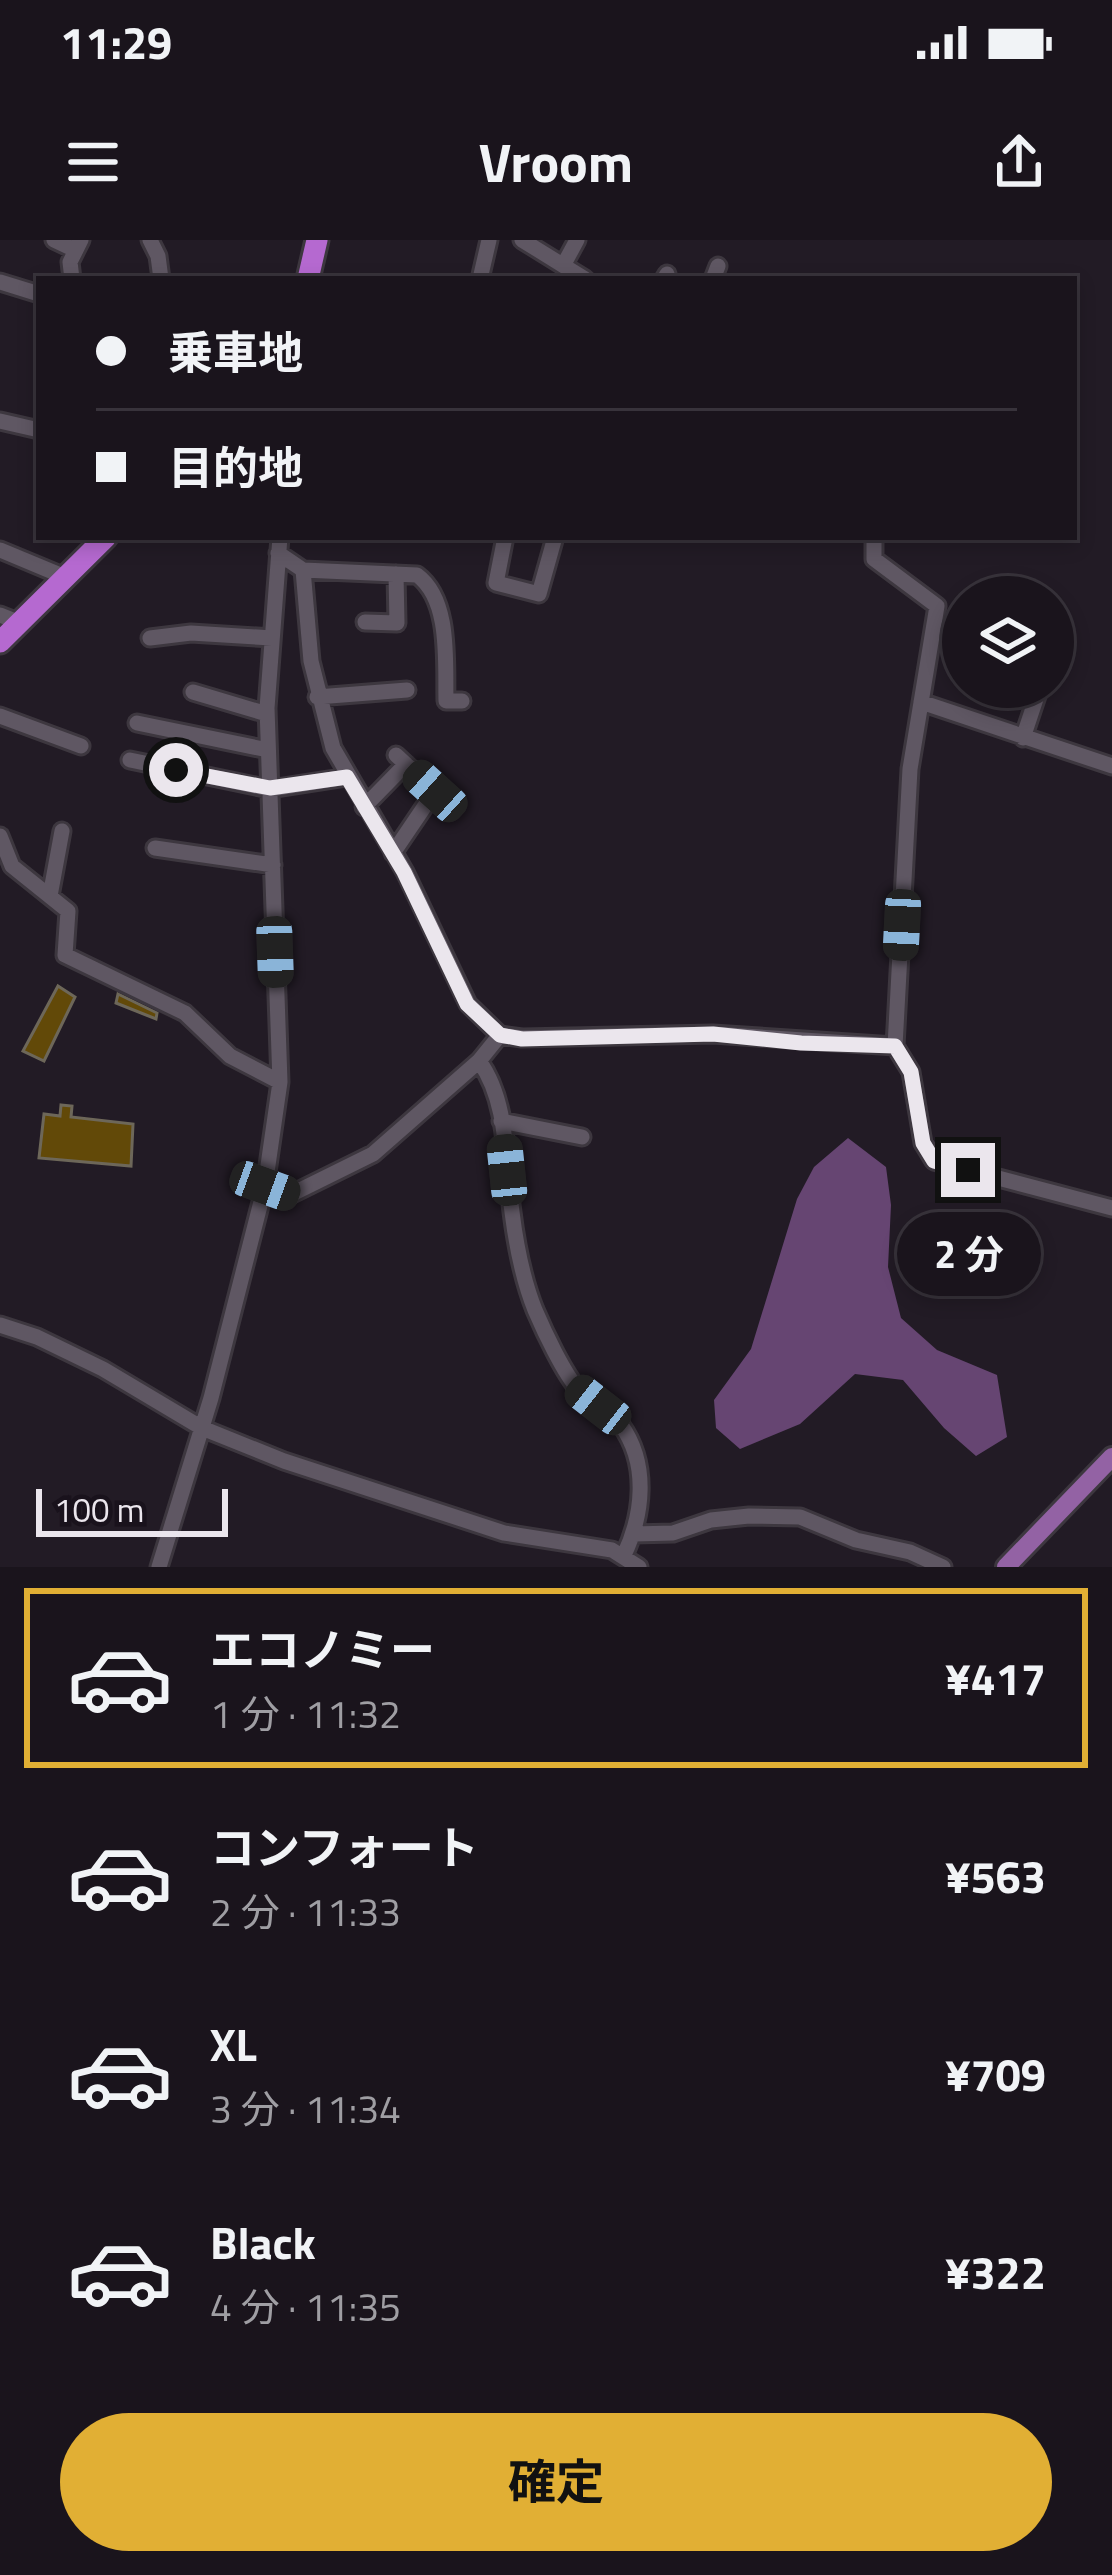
<!DOCTYPE html>
<html lang="ja">
<meta charset="utf-8">
<style>
:root{--surface:#1a141c;--page:#231d25;--text:#f1f3f6;--muted:#9f9ea3;--line:#38333b;--accent:#e1af34}
body{margin:0;font-family:"Titillium Web","Noto Sans JP",sans-serif;background:var(--page);color:var(--text);height:100vh;display:flex;flex-direction:column;font-size:45px;white-space:nowrap}
*{box-sizing:border-box;margin:0}
p{font-size:39px;color:var(--muted)}
.icon{flex:none;width:66px;height:66px;fill:none;stroke:currentColor;stroke-width:2;stroke-linecap:round;stroke-linejoin:round}
.map{position:relative;height:1327px;overflow:hidden}
.drawer{display:flex;flex-direction:column;background:var(--surface);flex:1}
.drawer>*{flex:none}
.top-card{position:absolute;left:36px;top:36px;width:1041px;height:264px;border-radius:0px;box-shadow:0 6px 18px #0003,0 0 0 3px var(--line);display:grid;align-content:center;height:264px;padding:0 60px;background:var(--surface)}
.buttons{position:absolute;left:942px;top:336px;display:grid;gap:24px}
.buttons a{display:grid;place-items:center;width:132px;height:132px;border-radius:50%;background:var(--surface);box-shadow:0 6px 18px #0003,0 0 0 3px var(--line);font-size:60px}
.scale{position:absolute;left:36px;bottom:30px;width:192px;box-sizing:border-box;padding-left:12px;border:6px solid #ebe6ed;border-top:0;font-size:33px;line-height:42px;white-space:nowrap;color:#ebe6ed;-webkit-text-stroke:9px #19121c;paint-order:stroke}
.end{position:absolute;width:54px;height:54px;margin:-27px;border:15px solid #ebe6ed;background:#111;box-shadow:0 0 0 6px #111}
.from{border-radius:50%}
.bubble{position:absolute;height:84px;border-radius:42px;background:var(--surface);box-shadow:0 6px 18px #0003,0 0 0 3px var(--line);font-size:39px;font-weight:700;line-height:84px;text-align:center}
.car{position:absolute;width:36px;height:72px;margin:-36px -18px;border-radius:15px;box-shadow:0 0 9px 3px #0007;background:linear-gradient(#222 24%,#8ab4d8 0 40%,#222 0 76%,#8ab4d8 0 86%,#222 0)}
.top-card b{display:flex;align-items:center;gap:42px;height:114px;font-size:45px}
.top-card b+b{border-top:3px solid var(--line)}
.top-card i{width:30px;height:30px;background:var(--text)}
ul{padding:21px 0 0;list-style:none}
li{display:flex;align-items:center;gap:36px;height:180px;margin:0 24px 18px;padding:0 36px;border:6px solid transparent;border-radius:0px}
li div{flex:1}
li b{display:block;font-size:45px}
li em{font-style:normal;font-weight:700}
li.on{border-color:var(--accent)}
li>.icon{width:108px;height:108px;stroke-width:1.5}
.cta{display:flex;gap:24px;margin-top:auto;padding:24px 60px}
.cta a{flex:1;height:138px;border-radius:72px;background:var(--accent);color:#111;font-size:48px;font-weight:700;line-height:138px;text-align:center}
.status{display:flex;justify-content:space-between;align-items:center;height:84px;padding:0 60px;background:var(--surface);direction:ltr}
.status svg{height:33px;fill:currentColor}
header{display:flex;justify-content:space-between;align-items:center;height:156px;padding:0 60px;background:var(--surface);font-size:54px;font-weight:700}
.map>svg:first-child{display:block}
.forest{fill:#664572}
.building{fill:#624908;stroke:#6d6759;stroke-width:3}
.lines{fill:none;stroke-linecap:round;stroke-linejoin:round}
.minor-casing{stroke:#3d373f;stroke-width:21}
.major-casing{stroke:#3d373f;stroke-width:24}
.highway-casing{stroke:#3d373f;stroke-width:27}
.minor{stroke:#5f5763;stroke-width:15}
.major{stroke:#9362a4;stroke-width:18}
.highway{stroke:#b569d0;stroke-width:21}
.route{stroke:#ebe6ed;stroke-width:15}
</style>
<div class="status"><b>11:29</b><svg viewBox="0 0 49 12"><path d="M0 12V9h3v3zM5 12V6h3v6zM10 12V3h3v9zM15 12V0h3v12zM26 1h20v11H26zM47 4h2v5h-2z"/></svg></div>
<header><svg class="icon" aria-label="menu" viewBox="0 0 24 24"><path d="M4 6h16M4 12h16M4 18h16"/></svg>Vroom<svg class="icon" aria-label="share" viewBox="0 0 24 24"><path d="M12 15V3M7 8l5-5 5 5M5 13v7h14v-7"/></svg></header>
<div class="map">
<svg width="1112" height="1327" viewBox="0 0 1112 1327">
<rect width="100%" height="100%" fill="#221b25"/>
<path class="forest" d="M848,898L886,927L891,965L888,1027L901,1078L937,1110L997,1135L1007,1197L976,1216L944,1188L903,1140L855,1134L800,1184L740,1209L716,1188L714,1160L751,1109L797,959L814,927Z"/>
<path class="building" d="M58,746L75,757L44,821L23,811Z
M118,754L157,773L156,779L116,763Z
M61,865L72,866L71,877L133,884L131,926L39,918L44,874L60,876Z"/>
<g class="lines">
<g class="minor-casing">
<path id="minor" d="M54,0L73,9
M150,0L158,16L161,39
M522,0L585,39
M564,24L577,0
M72,39L70,22L81,0
M480,39L489,0
M664,39L667,34
M713,39L718,26
M0,42L39,54
M0,181L39,190
M505,297L496,343L539,354L555,297
M874,297V319L937,366L910,529L895,806L911,832L923,903L934,921L1112,968
M0,310L65,337
M278,313L303,330L311,421L333,508L405,632L468,764L500,795L522,798L713,794L895,806
M303,330L417,335C451,360 445,422 446,461H462
M0,375L20,383
M365,382L397,383L396,334
M150,398L191,393L272,398
M1053,409L1054,407
M193,452L267,474
M317,457L407,450
M921,462L1112,526
M0,476L81,506
M137,483L268,510
M1023,498L1040,447
M130,520L270,549L347,537
M364,567L406,524
M0,596L12,626L68,671L65,715L185,773L230,816L280,842
M155,608L273,625
M393,613L435,551L396,515
M50,656L62,591
M479,821C509,862 505,923 512,972C516,1004 523,1040 535,1070C544,1091 564,1134 579,1150C591,1163 610,1170 621,1185C649,1224 643,1275 624,1315
M501,881L582,897
M265,946L290,955L373,914L479,821L500,795
M0,1085L37,1097L103,1129L202,1188L284,1221L504,1293L612,1310L639,1327
M634,1294L673,1293L711,1280L749,1276L800,1277L856,1300L910,1312L943,1327
M159,1327L211,1158L265,946L280,842L267,468L280,297"/>
</g>
<g class="major-casing">
<path id="major" d="M1006,1327L1112,1217"/>
</g>
<g class="highway-casing">
<path id="highway" d="M308,39L317,0
M0,402L106,297"/>
</g>
<use href="#minor" class="minor"/>
<use href="#major" class="major"/>
<use href="#highway" class="highway"/>
</g>
<g class="lines">
<path class="route" d="M176,530L270,548L347,537L404,632L467,764L500,795L522,799L713,794L801,803L895,806L911,832L923,903L934,921L968,930"/>
</g>
</svg>
<div class="buttons">
<a><svg class="icon" aria-label="layers" viewBox="0 0 24 24"><path d="M12 4l9 5-9 5-9-5zM3 14l9 5 9-5"/></svg></a>
</div>
<div class="scale">100 m</div>
<i class="end from" style="left:176px;top:530px"></i>
<i class="end" style="left:968px;top:930px"></i>
<div class="bubble" style="left:897px;top:972px;width:144px">2 分</div>
<i class="car" style="left:435px;top:551px;rotate:312deg"></i>
<i class="car" style="left:902px;top:685px;rotate:183deg"></i>
<i class="car" style="left:275px;top:712px;rotate:178deg"></i>
<i class="car" style="left:507px;top:930px;rotate:354deg"></i>
<i class="car" style="left:265px;top:946px;rotate:110deg"></i>
<i class="car" style="left:598px;top:1165px;rotate:308deg"></i>
<div class="top-card">
<b><i class="from"></i>乗車地</b>
<b><i></i>目的地</b>
</div>
</div>
<section class="drawer">
<ul>
<li class="on"><svg class="icon" aria-label="car" viewBox="0 0 24 24"><path d="M5 17H2v-5l4-1 3-4h7l3 4 3 1v5h-3M9 17h6M6 11h13"/><circle cx="7" cy="17" r="2"/><circle cx="17" cy="17" r="2"/></svg><div><b>エコノミー</b><p>1 分 · 11:32</p></div><em>¥417</em></li>
<li><svg class="icon" aria-label="car" viewBox="0 0 24 24"><path d="M5 17H2v-5l4-1 3-4h7l3 4 3 1v5h-3M9 17h6M6 11h13"/><circle cx="7" cy="17" r="2"/><circle cx="17" cy="17" r="2"/></svg><div><b>コンフォート</b><p>2 分 · 11:33</p></div><em>¥563</em></li>
<li><svg class="icon" aria-label="car" viewBox="0 0 24 24"><path d="M5 17H2v-5l4-1 3-4h7l3 4 3 1v5h-3M9 17h6M6 11h13"/><circle cx="7" cy="17" r="2"/><circle cx="17" cy="17" r="2"/></svg><div><b>XL</b><p>3 分 · 11:34</p></div><em>¥709</em></li>
<li><svg class="icon" aria-label="car" viewBox="0 0 24 24"><path d="M5 17H2v-5l4-1 3-4h7l3 4 3 1v5h-3M9 17h6M6 11h13"/><circle cx="7" cy="17" r="2"/><circle cx="17" cy="17" r="2"/></svg><div><b>Black</b><p>4 分 · 11:35</p></div><em>¥322</em></li>
</ul>
<div class="cta"><a>確定</a></div>
</section>
